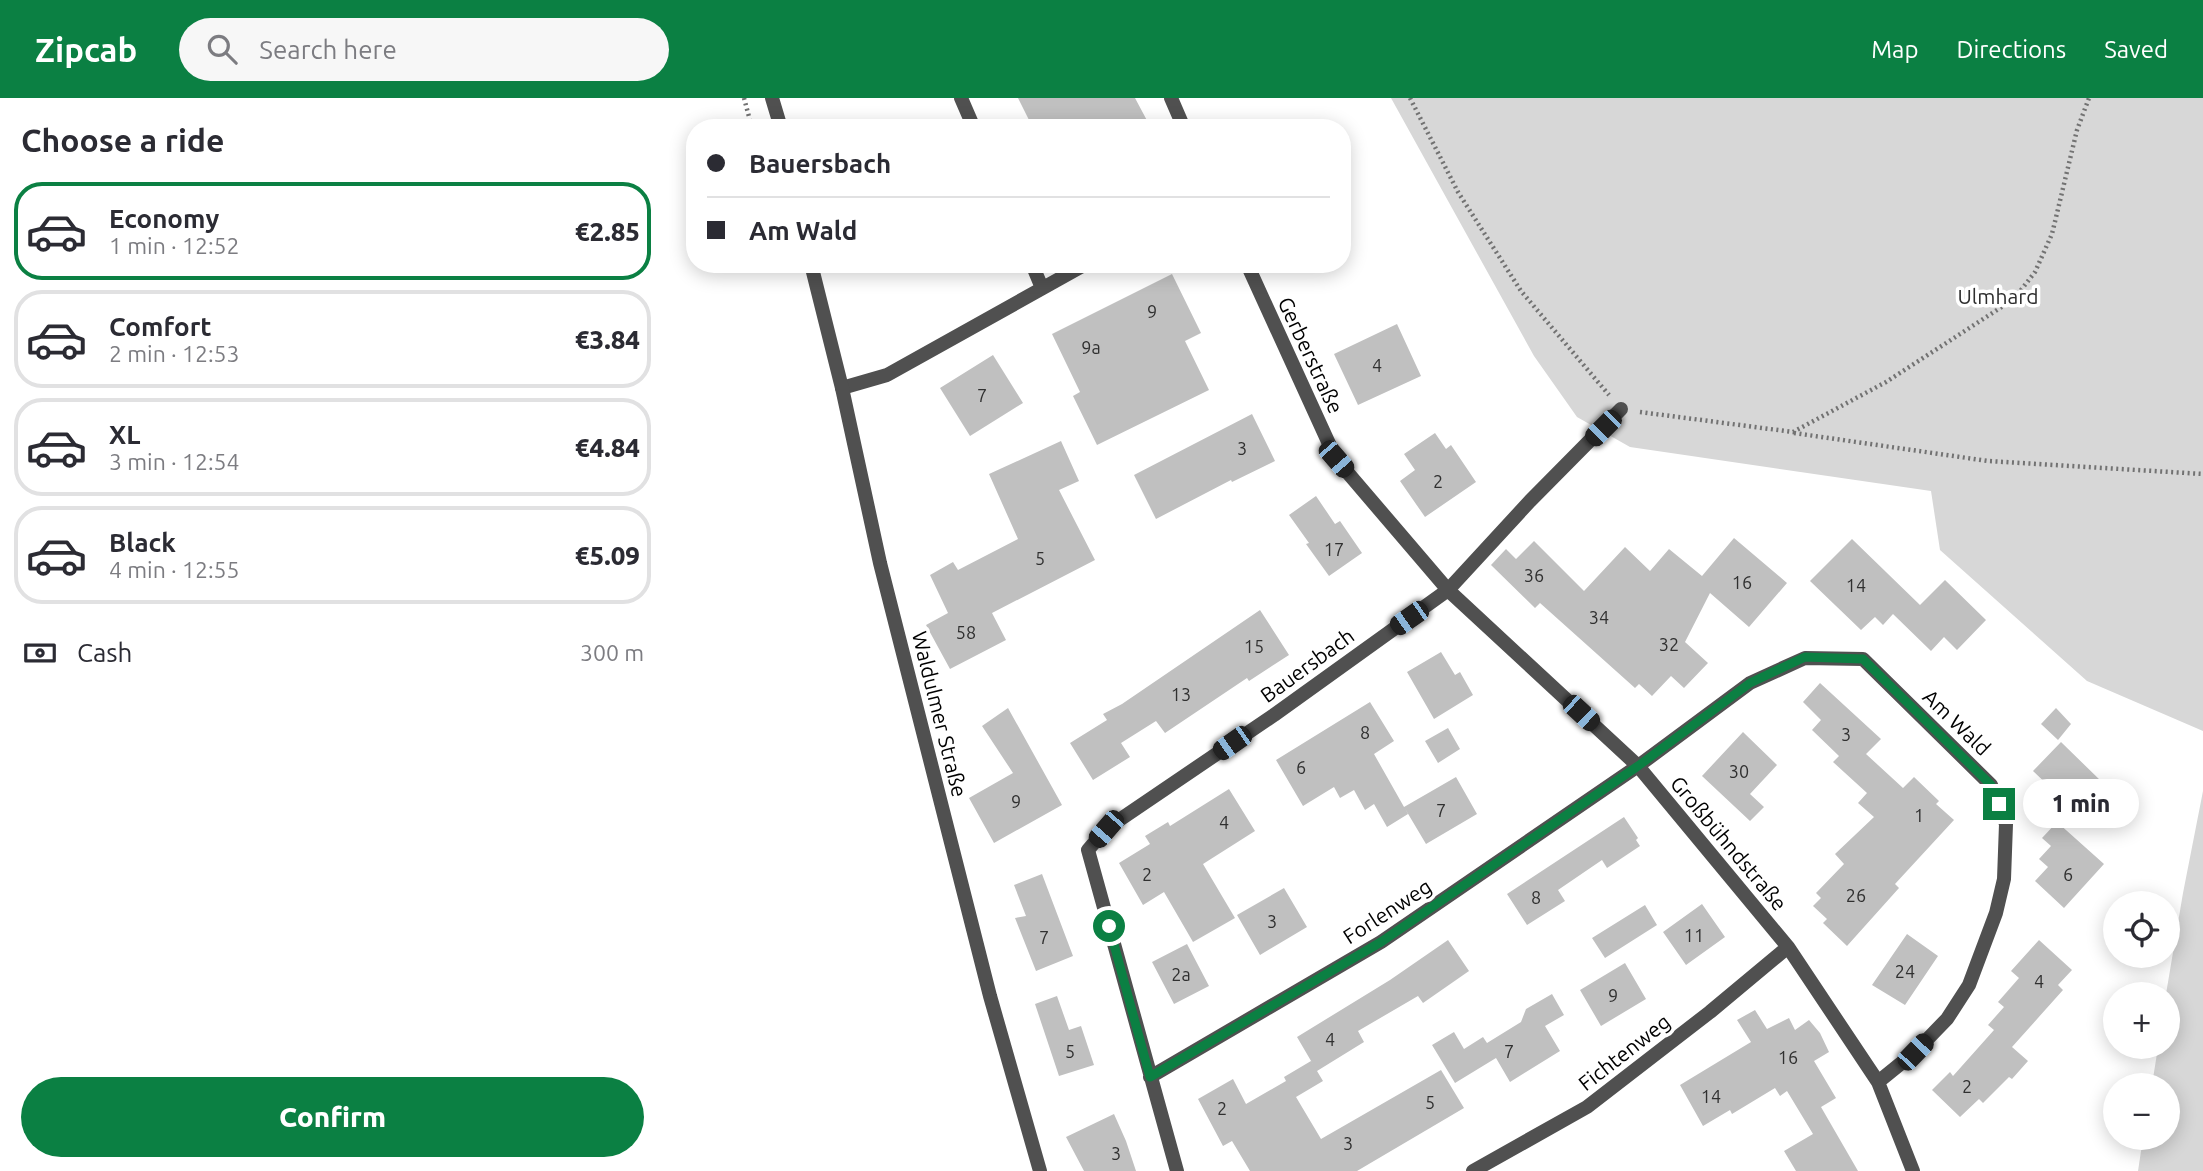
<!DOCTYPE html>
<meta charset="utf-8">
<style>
:root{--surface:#fff;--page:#f7f7f7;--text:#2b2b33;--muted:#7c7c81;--line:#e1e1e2;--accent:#0b8043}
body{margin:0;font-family:Ubuntu,sans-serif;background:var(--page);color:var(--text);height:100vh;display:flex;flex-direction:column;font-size:26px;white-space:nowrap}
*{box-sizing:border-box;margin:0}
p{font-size:23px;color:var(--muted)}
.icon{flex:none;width:38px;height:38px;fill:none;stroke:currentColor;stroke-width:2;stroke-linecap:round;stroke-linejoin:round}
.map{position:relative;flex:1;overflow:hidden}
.side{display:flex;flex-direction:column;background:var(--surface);width:665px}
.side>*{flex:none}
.banner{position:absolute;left:21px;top:21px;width:665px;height:154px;border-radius:28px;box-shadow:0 4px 18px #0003;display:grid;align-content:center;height:154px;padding:0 21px;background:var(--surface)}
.controls{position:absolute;left:1438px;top:793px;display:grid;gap:14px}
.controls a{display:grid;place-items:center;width:77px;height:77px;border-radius:50%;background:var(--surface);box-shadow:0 4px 18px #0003;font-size:35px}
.end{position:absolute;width:32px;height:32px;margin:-16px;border:9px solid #0b8043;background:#fff;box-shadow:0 0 0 4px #fff}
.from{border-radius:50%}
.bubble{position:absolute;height:49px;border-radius:24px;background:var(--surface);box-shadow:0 4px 18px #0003;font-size:23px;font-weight:800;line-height:49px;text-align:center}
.car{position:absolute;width:21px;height:42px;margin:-21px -10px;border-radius:9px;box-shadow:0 0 5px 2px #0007;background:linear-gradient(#222 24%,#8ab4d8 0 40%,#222 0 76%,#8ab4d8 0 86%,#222 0)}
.banner b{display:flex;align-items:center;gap:24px;height:66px;font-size:26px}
.banner b+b{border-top:2px solid var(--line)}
.banner i{width:18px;height:18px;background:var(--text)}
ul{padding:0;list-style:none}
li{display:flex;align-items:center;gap:21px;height:98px;margin:0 14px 10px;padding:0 7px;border:4px solid var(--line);border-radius:28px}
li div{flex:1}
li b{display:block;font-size:26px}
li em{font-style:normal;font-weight:800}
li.current{border-color:var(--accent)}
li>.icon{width:63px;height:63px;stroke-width:1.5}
h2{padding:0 21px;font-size:32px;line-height:84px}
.pay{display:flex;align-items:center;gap:18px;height:77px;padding:0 21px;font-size:26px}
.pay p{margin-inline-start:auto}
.button{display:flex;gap:14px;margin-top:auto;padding:14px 21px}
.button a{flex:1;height:80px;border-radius:42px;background:var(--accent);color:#fff;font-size:28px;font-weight:800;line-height:80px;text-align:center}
header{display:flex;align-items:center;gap:42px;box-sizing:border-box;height:98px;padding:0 35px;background:var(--accent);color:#fff}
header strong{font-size:33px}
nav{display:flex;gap:38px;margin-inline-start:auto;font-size:24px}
.search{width:490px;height:63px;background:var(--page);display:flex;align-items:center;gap:18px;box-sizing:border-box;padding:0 24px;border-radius:38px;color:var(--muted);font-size:26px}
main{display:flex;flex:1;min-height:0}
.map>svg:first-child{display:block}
.green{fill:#d7d7d7}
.building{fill:#c0c0c0}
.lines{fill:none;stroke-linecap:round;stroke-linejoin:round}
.path{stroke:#727272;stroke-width:4.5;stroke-dasharray:2 3.5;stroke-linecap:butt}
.minor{stroke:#505050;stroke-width:14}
.tertiary{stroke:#505050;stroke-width:14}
.route{stroke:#0b8043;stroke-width:9}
.labels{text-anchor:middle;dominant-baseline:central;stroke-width:7;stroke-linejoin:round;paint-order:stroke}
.number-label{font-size:18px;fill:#303030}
.park-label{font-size:21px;fill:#2e2e2e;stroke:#fff}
.street-label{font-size:21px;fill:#000;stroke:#fff}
</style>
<header>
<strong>Zipcab</strong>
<div class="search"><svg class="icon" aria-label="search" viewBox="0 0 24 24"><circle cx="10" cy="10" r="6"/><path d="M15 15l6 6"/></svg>Search here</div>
<nav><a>Map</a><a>Directions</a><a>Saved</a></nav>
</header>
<main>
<section class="side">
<h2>Choose a ride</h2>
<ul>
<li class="current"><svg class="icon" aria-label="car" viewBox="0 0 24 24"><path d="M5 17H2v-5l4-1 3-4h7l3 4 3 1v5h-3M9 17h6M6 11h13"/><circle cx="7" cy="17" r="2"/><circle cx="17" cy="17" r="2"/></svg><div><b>Economy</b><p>1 min · 12:52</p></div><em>€2.85</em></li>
<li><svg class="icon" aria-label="car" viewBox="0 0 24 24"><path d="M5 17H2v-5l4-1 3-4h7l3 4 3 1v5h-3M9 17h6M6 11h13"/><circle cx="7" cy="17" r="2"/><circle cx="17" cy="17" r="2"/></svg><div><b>Comfort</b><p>2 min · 12:53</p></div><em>€3.84</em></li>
<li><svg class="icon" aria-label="car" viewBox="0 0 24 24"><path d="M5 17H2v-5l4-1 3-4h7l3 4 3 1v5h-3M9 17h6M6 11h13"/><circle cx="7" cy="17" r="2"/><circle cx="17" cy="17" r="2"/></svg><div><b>XL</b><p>3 min · 12:54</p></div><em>€4.84</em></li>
<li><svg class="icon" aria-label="car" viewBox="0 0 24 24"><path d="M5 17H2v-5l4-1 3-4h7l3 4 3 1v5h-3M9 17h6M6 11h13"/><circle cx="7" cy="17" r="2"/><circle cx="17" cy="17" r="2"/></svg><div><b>Black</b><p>4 min · 12:55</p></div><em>€5.09</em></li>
</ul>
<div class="pay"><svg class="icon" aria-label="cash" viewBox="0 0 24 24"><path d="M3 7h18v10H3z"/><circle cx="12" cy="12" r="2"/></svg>Cash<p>300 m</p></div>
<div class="button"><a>Confirm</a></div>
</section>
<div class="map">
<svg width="1538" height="1073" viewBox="0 0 1538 1073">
<rect width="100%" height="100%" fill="#fff"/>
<path class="green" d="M726,0H1538V633L1422,583L1275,452L1266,393L965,349L912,319L869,258Z
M1538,693V1073H1473L1478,1040H1503V987H1487L1493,949L1503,948V896H1501L1518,795Z"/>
<path class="building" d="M353,0H470L486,30H368Z
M507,176L536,235L520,243L544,292L432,347L408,298L415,294L387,236Z
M732,226L756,278L693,307L669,256Z
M328,257L358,305L305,338L275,290Z
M587,316L610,363L567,384L566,382L491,421L469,377Z
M770,335L781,351L786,347L811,384L760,419L735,383L750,372L739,356Z
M396,343L414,383L394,392L430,462L327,515L341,542L285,571L261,527L283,515L265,477L288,464L293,472L353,441L324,376Z
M651,398L670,426L675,423L697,455L664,478L641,446L644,445L624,417Z
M1069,440L1122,485L1084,529L1045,495L1020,544L1043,565L1019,590L1006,578L987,598L974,586L970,590L875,505L870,510L826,467L841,451L851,461L869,443L919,493L960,449L985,473L1004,451L1037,478Z
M1187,441L1255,507L1280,482L1321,522L1292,552L1279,539L1266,553L1228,516L1218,527L1210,519L1196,532L1145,483Z
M595,512L624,557L584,583L582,580L500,635L491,623L456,645L465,659L428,682L405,645L442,622L438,616L457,606Z
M776,554L790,577L795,574L808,597L769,621L742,574Z
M1155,585L1216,641L1201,656L1238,690L1249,679L1274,703L1271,706L1289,722L1230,786L1234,790L1182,848L1158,825L1162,821L1148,808L1156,800L1151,795L1179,766L1170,756L1209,719L1193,705L1202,695L1168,664L1174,658L1147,632L1156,622L1138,604Z
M705,604L729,643L709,656L743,716L722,729L709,706L700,712L689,692L675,700L669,689L638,708L611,662Z
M343,610L397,707L329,745L304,700L348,675L317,628Z
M1391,610L1406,626L1393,642L1376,626Z
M783,630L795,651L773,665L760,643Z
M1078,634L1112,667L1085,696L1099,709L1085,723L1037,678Z
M1396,644L1437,684L1409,712L1368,673Z
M791,679L812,716L761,746L739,709Z
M564,691L590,733L538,766L570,820L528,844L499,794L478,807L454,765L485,746L480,738L503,724L505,728Z
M959,719L973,740L971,742L975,748L942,770L937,762L893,792L900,803L862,827L842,796Z
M1392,724L1439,766L1399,810L1370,783L1383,769L1374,761L1386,748L1377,740Z
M377,776L408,858L371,873L350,820L361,818L349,787Z
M619,790L642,829L595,857L572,817Z
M1037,806L1060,839L1021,867L998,834Z
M980,807L992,827L940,860L927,840Z
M1242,836L1273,858L1240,907L1207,887Z
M783,842L804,873L758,905L753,898L693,933L699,944L652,973L658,983L631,999L656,1041L776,972L799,1010L692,1073H585L567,1043L558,1048L533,1001L568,981L581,1006L621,983L619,979L646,963L649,968L632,939L725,882Z
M1374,842L1407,872L1393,887L1398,892L1347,949L1363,963L1347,981L1344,979L1318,1005L1314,1001L1295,1019L1267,992L1285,974L1288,978L1329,932L1323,927L1339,909L1333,904L1354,880L1346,873Z
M522,846L544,888L509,906L487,864Z
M960,865L981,901L936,928L915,892Z
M887,896L899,917L880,928L895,953L845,984L831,960L790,985L767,947L789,934L799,951L818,939L822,945L856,924L861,911Z
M392,898L404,932L416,928L429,967L394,978L370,906Z
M1090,912L1102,931L1124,920L1130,932L1144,922L1155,935L1164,954L1149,963L1171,1000L1156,1009L1193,1073H1131L1119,1053L1148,1036L1122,993L1115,998L1110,990L1067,1016L1065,1012L1038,1028L1015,987L1086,944L1072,922Z
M449,1016L461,1043L471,1073H419L401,1039Z"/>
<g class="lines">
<path class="path" d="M79,0L87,30
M745,0L793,94L856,193L944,297
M975,314L1128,334L1221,284L1349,201L1370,174L1387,136L1412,32L1424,0
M1129,335L1323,363L1538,376"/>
<path class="minor" d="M296,0L309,30
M506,0L519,30
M367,166L377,190
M582,166L671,361L783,492L973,668L1123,849L1213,984L1248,1073
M177,290L222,277L421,166
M485,979L716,844L973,668L1085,585L1140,560L1198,561L1326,687L1341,726L1339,781L1331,815L1304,887L1282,921L1250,954L1213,984
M512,1073L423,752L441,731L609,617L783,492L865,403L956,311
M808,1073L922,1009L1045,914L1123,849"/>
<path class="tertiary" d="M107,0L116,30
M146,166L177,290L215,465L325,898L375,1073"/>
</g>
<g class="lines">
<path class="route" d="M444,828L485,979L716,844L973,668L1085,585L1140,559L1198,561L1326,687L1334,706"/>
</g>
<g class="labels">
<g class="number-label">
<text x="487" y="213">9</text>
<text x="426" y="249">9a</text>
<text x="712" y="267">4</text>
<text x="317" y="297">7</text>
<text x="577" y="350">3</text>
<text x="773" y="383">2</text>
<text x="669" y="451">17</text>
<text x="375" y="460">5</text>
<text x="869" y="477">36</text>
<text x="1077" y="484">16</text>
<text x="1191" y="487">14</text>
<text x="934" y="519">34</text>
<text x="301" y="534">58</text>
<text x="1004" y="546">32</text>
<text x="589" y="548">15</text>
<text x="516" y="596">13</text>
<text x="700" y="634">8</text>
<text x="1181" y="636">3</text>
<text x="636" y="669">6</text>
<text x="1074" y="673">30</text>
<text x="351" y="703">9</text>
<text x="776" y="712">7</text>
<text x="1254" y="717">1</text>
<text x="559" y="724">4</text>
<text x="482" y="776">2</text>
<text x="1403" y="776">6</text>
<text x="1191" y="797">26</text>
<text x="871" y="799">8</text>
<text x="607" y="823">3</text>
<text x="1029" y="837">11</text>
<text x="379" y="839">7</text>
<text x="1240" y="873">24</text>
<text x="516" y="876">2a</text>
<text x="1374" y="883">4</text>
<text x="948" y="897">9</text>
<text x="665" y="941">4</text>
<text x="405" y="953">5</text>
<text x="844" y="953">7</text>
<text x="1123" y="959">16</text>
<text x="1302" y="988">2</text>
<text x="1046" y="998">14</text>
<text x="765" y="1004">5</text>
<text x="557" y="1010">2</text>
<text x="683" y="1045">3</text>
<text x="451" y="1055">3</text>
</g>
<g class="park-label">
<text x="1333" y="198">Ulmhard</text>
</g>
<g class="street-label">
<text transform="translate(646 257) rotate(65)">Gerberstraße</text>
<text transform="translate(642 567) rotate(-36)">Bauersbach</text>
<text transform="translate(275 616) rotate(76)">Waldulmer Straße</text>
<text transform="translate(1292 624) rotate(44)">Am Wald</text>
<text transform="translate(1064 745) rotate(50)">Großbühndstraße</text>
<text transform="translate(722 813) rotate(-33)">Forlenweg</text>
<text transform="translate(959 954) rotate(-38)">Fichtenweg</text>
</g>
</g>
</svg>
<div class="controls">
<a><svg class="icon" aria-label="locate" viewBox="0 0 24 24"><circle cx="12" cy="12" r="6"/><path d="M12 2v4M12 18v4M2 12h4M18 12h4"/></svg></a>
<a>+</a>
<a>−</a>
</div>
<i class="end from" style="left:444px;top:828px"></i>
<i class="end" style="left:1334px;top:706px"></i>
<div class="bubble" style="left:1358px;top:681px;width:116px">1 min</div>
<i class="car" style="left:938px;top:330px;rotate:225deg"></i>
<i class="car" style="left:671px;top:361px;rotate:139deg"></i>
<i class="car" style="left:744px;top:520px;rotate:235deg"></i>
<i class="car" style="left:916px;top:615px;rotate:133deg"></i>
<i class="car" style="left:567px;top:645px;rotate:235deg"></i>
<i class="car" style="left:441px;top:731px;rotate:221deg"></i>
<i class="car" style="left:1250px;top:954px;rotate:44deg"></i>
<div class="banner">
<b><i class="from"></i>Bauersbach</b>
<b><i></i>Am Wald</b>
</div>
</div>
</main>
